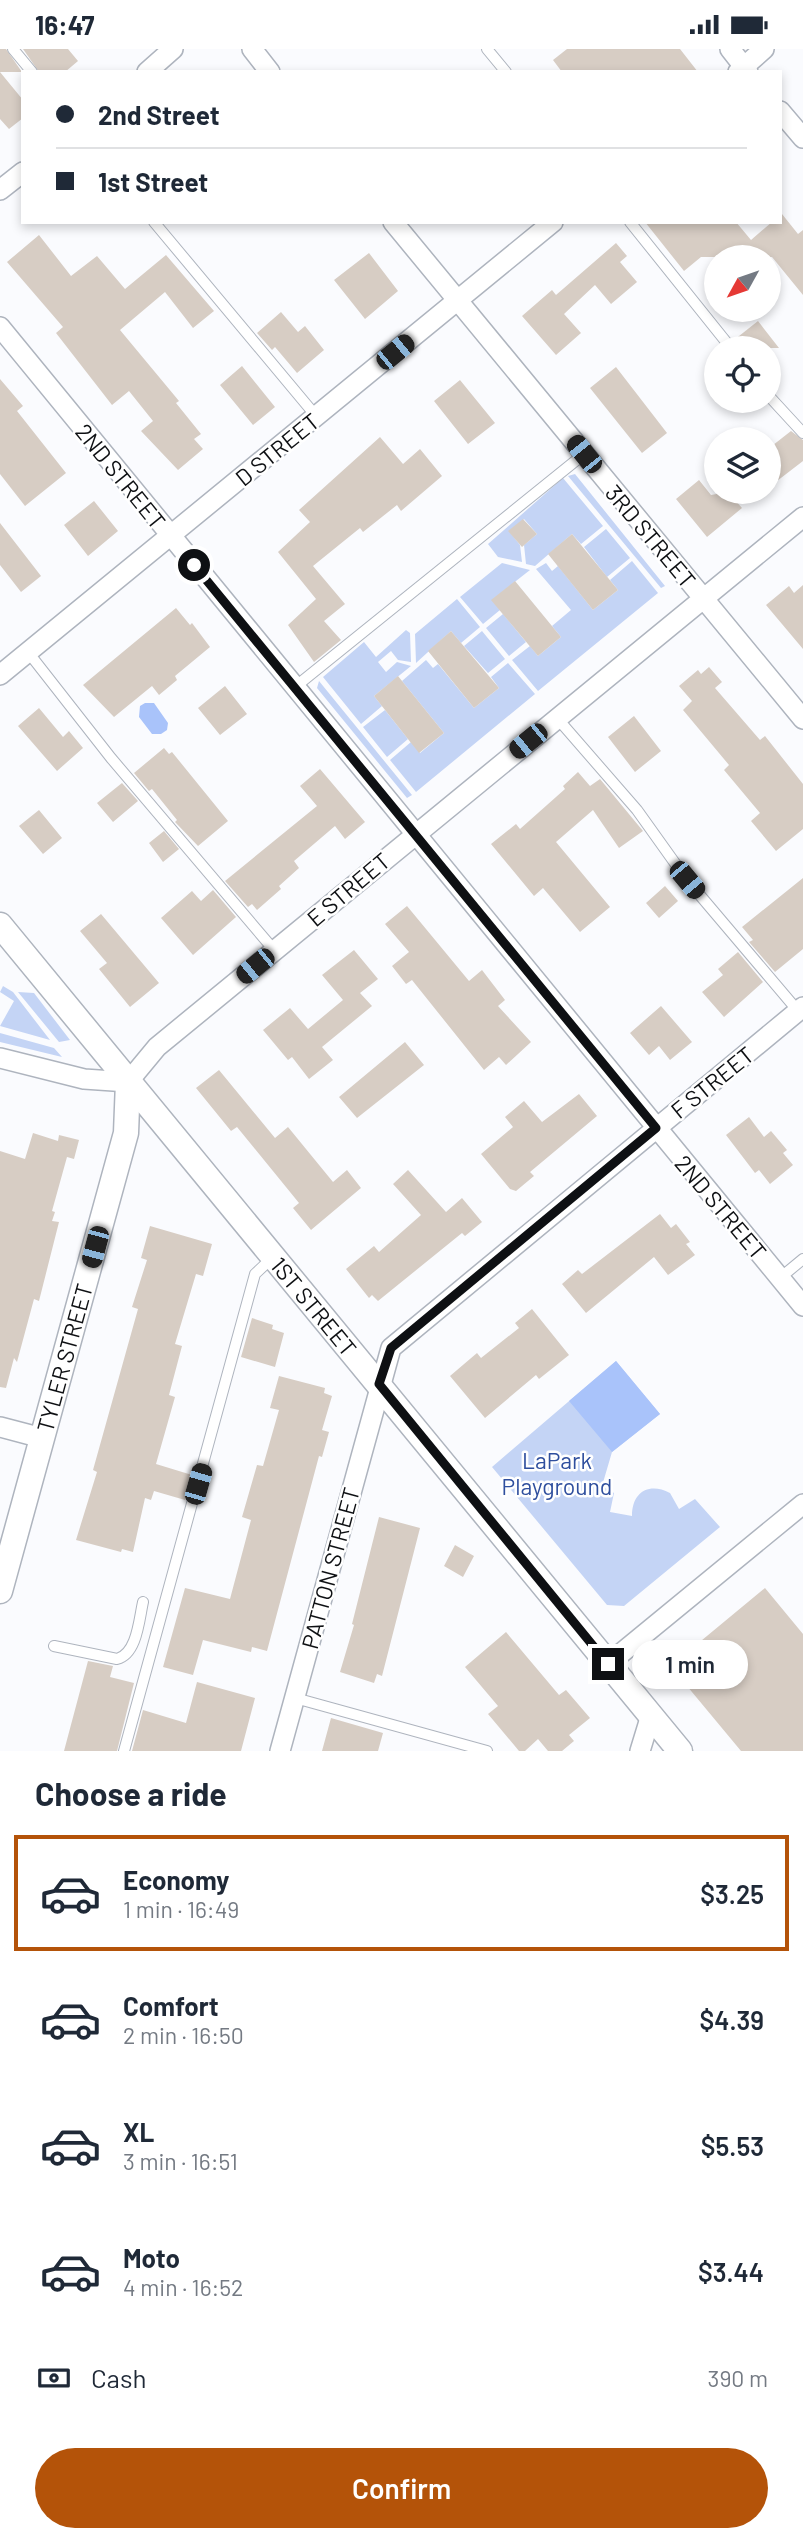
<!DOCTYPE html>
<meta charset="utf-8">
<style>
:root{--surface:#fff;--page:#f6f6f7;--text:#1f2937;--muted:#747a83;--line:#e0e1e3;--accent:#b45309}
body{margin:0;font-family:Barlow,sans-serif;background:var(--page);color:var(--text);height:100vh;display:flex;flex-direction:column;font-size:26px;white-space:nowrap}
*{box-sizing:border-box;margin:0}
p{font-size:23px;color:var(--muted)}
.icon{flex:none;width:38px;height:38px;fill:none;stroke:currentColor;stroke-width:2;stroke-linecap:round;stroke-linejoin:round}
.map{position:relative;height:1702px;overflow:hidden}
.details{display:flex;flex-direction:column;background:var(--surface);flex:1}
.details>*{flex:none}
.guide{position:absolute;left:21px;top:21px;width:761px;height:154px;border-radius:0px;box-shadow:0 4px 10px #0003;display:grid;align-content:center;height:154px;padding:0 35px;background:var(--surface)}
.needle{width:46px;rotate:230deg}
.controls{position:absolute;left:704px;top:196px;display:grid;gap:14px}
.controls a{display:grid;place-items:center;width:77px;height:77px;border-radius:50%;background:var(--surface);box-shadow:0 4px 10px #0003;font-size:35px}
.end{position:absolute;width:32px;height:32px;margin:-16px;border:9px solid #0e1013;background:#fff;box-shadow:0 0 0 4px #fff}
.from{border-radius:50%}
.bubble{position:absolute;height:49px;border-radius:24px;background:var(--surface);box-shadow:0 4px 10px #0003;font-size:23px;font-weight:600;line-height:49px;text-align:center}
.car{position:absolute;width:21px;height:42px;margin:-21px -10px;border-radius:9px;box-shadow:0 0 5px 2px #0007;background:linear-gradient(#222 24%,#8ab4d8 0 40%,#222 0 76%,#8ab4d8 0 86%,#222 0)}
.guide b{display:flex;align-items:center;gap:24px;height:66px;font-size:26px}
.guide b+b{border-top:2px solid var(--line)}
.guide i{width:18px;height:18px;background:var(--text)}
ul{padding:0;list-style:none}
li{display:flex;align-items:center;gap:21px;height:116px;margin:0 14px 10px;padding:0 21px;border:4px solid transparent;border-radius:0px}
li div{flex:1}
li b{display:block;font-size:26px}
li em{font-style:normal;font-weight:600}
li.selected{border-color:var(--accent)}
li>.icon{width:63px;height:63px;stroke-width:1.5}
h2{padding:0 35px;font-size:32px;line-height:84px}
.pay{display:flex;align-items:center;gap:18px;height:77px;padding:0 35px;font-size:26px}
.pay p{margin-inline-start:auto}
.primary-button{display:flex;gap:14px;margin-top:auto;padding:14px 35px}
.primary-button a{flex:1;height:80px;border-radius:42px;background:var(--accent);color:#fff;font-size:28px;font-weight:600;line-height:80px;text-align:center}
.status{display:flex;justify-content:space-between;align-items:center;height:49px;padding:0 35px;background:var(--surface);direction:ltr}
.status svg{height:19px;fill:currentColor}
.map>svg:first-child{display:block}
.green{fill:#c4d4f5}
.water{fill:#a9c3fa}
.building{fill:#d7cdc4}
.lines{fill:none;stroke-linecap:round;stroke-linejoin:round}
.service-casing{stroke:#aeb4be;stroke-width:12}
.minor-casing{stroke:#aeb4be;stroke-width:22}
.tertiary-casing{stroke:#aeb4be;stroke-width:27}
.service{stroke:#fff;stroke-width:10}
.minor{stroke:#fff;stroke-width:19}
.tertiary{stroke:#fff;stroke-width:24}
.route{stroke:#0e1013;stroke-width:9}
.labels{text-anchor:middle;dominant-baseline:central;stroke-width:5;stroke-linejoin:round;paint-order:stroke}
.street-label{font-size:23px;fill:#0e1013;stroke:#fff}
.park-label{font-size:23px;fill:#2f4f9e;stroke:#fff}
</style>
<div class="status"><b>16:47</b><svg viewBox="0 0 49 12"><path d="M0 12V9h3v3zM5 12V6h3v6zM10 12V3h3v9zM15 12V0h3v12zM26 1h20v11H26zM47 4h2v5h-2z"/></svg></div>
<div class="map">
<svg width="803" height="1702" viewBox="0 0 803 1702">
<rect width="100%" height="100%" fill="#fafbfe"/>
<path class="green" d="M575,425L665,537L661,539L568,427Z
M563,429L603,477L581,495L572,485L535,517L526,515L524,496L537,485L524,470L509,482L520,496L522,513L498,508L488,495Z
M606,480L630,509L607,528L584,498Z
M632,512L658,544L538,642L512,611L530,597L538,607L561,588L552,577L571,561L536,520L546,514L552,522L558,517L593,561L618,541L610,531Z
M502,514L530,521L492,551L500,561L483,575L460,548Z
M457,550L480,578L461,594L451,582L416,614L415,585Z
M503,565L526,593L509,607L486,579Z
M406,581L410,584L411,613L398,611L391,602L378,613L386,623L397,613L411,617L374,647L382,657L361,675L323,628L364,593L376,608Z
M482,582L505,610L488,624L464,597Z
M426,611L433,619L438,615L474,659L499,639L491,628L508,614L535,645L416,743L390,711L411,693L420,704L444,684L402,632Z
M319,632L412,746L407,749L317,639Z
M385,661L408,690L387,708L363,678Z
M3,937L13,943L50,991L0,977L14,952L0,943Z
M18,943L34,944L70,991L59,993Z
M0,984L54,999L62,1008L0,993Z
M616,1312L660,1365L612,1403L602,1437L614,1444L610,1463L632,1467C632,1443 649,1433 670,1444L679,1460L695,1450L720,1478L624,1557L607,1556L492,1418Z"/>
<path class="water" d="M145,654H154L168,674L167,681L161,685H152L139,668L140,657Z
M616,1312L660,1365L612,1403L569,1352Z"/>
<path class="building" d="M0,0H6L22,23H0Z
M23,0H68L78,12L65,23H39Z
M567,0H680L698,23H562L553,11Z
M0,23L23,51V69L9,80L0,70Z
M782,165L798,185L803,181V246L772,208H701L684,222L645,173H736L751,191L772,173H780Z
M39,186L71,227L97,207L125,240L166,206L214,262L193,279L165,243L120,281L179,352L176,354L201,385L194,390L203,400L178,421L141,382L153,372L129,342L112,356L56,284L63,278L7,213Z
M616,194L627,207L620,213L637,233L611,255L595,236L564,265L581,284L556,306L522,267L552,241L556,246Z
M369,204L398,242L365,270L334,231Z
M281,263L298,283L305,277L324,301L297,324L275,298L272,301L257,284Z
M758,272L779,299H738L734,291Z
M242,317L275,358L253,376L220,336Z
M616,318L667,384L642,404L590,339Z
M0,330L23,357L17,362L66,424L25,457L0,425Z
M460,331L495,374L468,395L434,352Z
M791,382L803,391V412L777,432L768,421V400Z
M380,388L403,415L420,400L442,427L401,462L397,456L363,483L360,479L313,517L345,555L324,572L341,591L314,613L288,576L316,550L278,503L310,473L299,461Z
M699,431L711,446L728,443L742,459L707,488L676,450Z
M94,452L118,482L88,507L64,476Z
M523,470L537,485L522,498L508,482Z
M0,474L41,527L21,543L0,516Z
M572,485L618,541L593,561L548,505Z
M515,532L561,588L538,607L491,551Z
M803,536V600L766,556L789,537L794,544Z
M176,559L190,576L192,574L210,598L175,627L177,631L159,646L152,637L114,668L83,636Z
M451,582L499,639L474,659L428,602Z
M709,618L722,633L715,639L760,691L765,687L803,735V780L776,802L751,772L760,764L724,721L729,716L683,661L692,652L679,637L698,621L701,625Z
M398,627L444,684L419,704L374,647Z
M225,637L247,665L220,686L198,659Z
M39,659L63,688L69,682L83,699L57,722L18,677Z
M634,667L661,702L635,723L608,688Z
M164,699L169,705L172,703L228,772L198,797L175,773L177,771L152,740L149,742L134,724Z
M320,720L365,773L345,790L335,777L294,812L299,819L279,837L281,840L257,861L252,855L248,858L225,832L317,757L300,737Z
M578,723L590,737L600,730L643,782L619,799L593,761L556,793L610,858L580,883L543,839L534,847L491,795L516,775L520,780L565,740L563,737Z
M122,734L138,752L113,773L97,754Z
M39,761L62,789L43,805L19,777Z
M164,782L179,800L163,813L149,794Z
M803,829V900L775,923L749,893L753,891L742,878Z
M665,837L678,852L659,869L646,854Z
M213,841L236,868L193,906L161,869L192,842L201,852Z
M407,857L469,932L482,921L505,951L498,957L531,993L506,1016L499,1008L484,1021L412,931L406,935L392,917L409,903L385,875Z
M101,865L159,934L130,958L99,920L107,914L80,882Z
M354,901L378,930L360,944L372,957L322,998L333,1011L309,1030L292,1008L288,1011L263,981L290,959L308,980L343,951L322,926Z
M738,903L763,933L724,968L702,943L723,926L718,920Z
M661,957L692,993L670,1011L659,997L649,1006L630,984Z
M405,993L424,1016L357,1069L339,1048Z
M219,1021L275,1089L288,1078L333,1133L347,1121L361,1139L311,1181L293,1159L299,1154L237,1078L231,1082L196,1039Z
M579,1045L597,1067L530,1123L534,1127L516,1142L510,1140L481,1105L513,1078L505,1068L524,1052L542,1073Z
M749,1068L764,1088L771,1082L787,1101L783,1104L793,1116L770,1135L759,1121L755,1124L726,1086Z
M33,1084L58,1092L59,1086L79,1091L74,1110L67,1108L52,1162L55,1163L52,1172L59,1173L39,1252L34,1250L17,1313L14,1309L6,1339L0,1338V1102L25,1110Z
M408,1121L446,1163L462,1149L482,1173L465,1187L462,1184L378,1252L372,1246L369,1249L346,1220L374,1197L379,1203L421,1166L393,1135Z
M660,1165L671,1179L676,1175L690,1193L686,1195L695,1206L668,1226L654,1208L586,1264L562,1235L578,1221L582,1225Z
M150,1177L212,1195L203,1227L196,1225L175,1295L182,1297L169,1346L175,1348L156,1415L192,1426L185,1451L154,1442L151,1451L145,1449L133,1503L122,1500L121,1503L76,1491L97,1423L93,1421L138,1260L132,1258L147,1211L141,1209Z
M532,1260L569,1306L539,1330L536,1326L485,1369L450,1327L477,1304L481,1309L519,1279L515,1274Z
M252,1269L273,1276L272,1280L284,1284L275,1318L241,1308Z
M279,1327L325,1339L324,1344L332,1347L322,1381L329,1383L322,1408L319,1407L267,1602L252,1598L251,1603L203,1591L193,1626L163,1618L185,1539L230,1550L251,1471L242,1468L257,1416L263,1417L279,1361L270,1359Z
M379,1468L420,1479L382,1627L377,1625L374,1634L340,1623L354,1576L352,1575Z
M455,1496L474,1507L463,1528L444,1517Z
M765,1539L803,1585V1702H741L682,1631L695,1621L684,1606Z
M506,1583L559,1646L566,1641L590,1669L569,1686L574,1692L562,1702H548L538,1690L525,1702H519L488,1665L498,1657L465,1618Z
M88,1612L113,1617L110,1628L134,1634L117,1702H64Z
M197,1633L255,1649L241,1702H132L143,1661L186,1674Z
M331,1669L383,1684L378,1702H322Z"/>
<g class="lines">
<g class="service-casing">
<path id="service" d="M13,0L32,23
M487,0L506,23
M154,173L316,367
M630,173L731,299
M768,346L803,384
M28,603L111,709L274,901
M295,638L584,405
M557,669L637,761L687,831L798,962
M780,1229L803,1210
M54,1597L117,1610C137,1605 139,1571 143,1553
M295,1649L487,1702
M124,1702L255,1225L272,1209"/>
</g>
<g class="minor-casing">
<path id="minor" d="M252,0L270,23
M730,0L748,23
M147,23L173,0
M738,23L764,0
M780,62L803,89
M0,141L23,123
M393,173L803,670
M0,278L803,1257
M0,626L553,173
M0,1009L84,1030L128,1033L157,998L803,468
M0,1378L42,1389
M608,1615L803,1455
M280,1702L391,1299L803,958
M640,1702L651,1666"/>
</g>
<g class="tertiary-casing">
<g id="tertiary">
<path id="s1" d="M0,876L680,1702"/>
<path id="s2" d="M0,1542L126,1084L128,1033"/>
</g>
</g>
<use href="#service" class="service"/>
<use href="#minor" class="minor"/>
<use href="#tertiary" class="tertiary"/>
</g>
<g class="lines">
<path class="route" d="M194,516L656,1079L391,1299L379,1335L608,1615"/>
</g>
<g class="labels">
<g class="street-label">
<text transform="translate(277 400) rotate(-39)">D STREET</text>
<text transform="translate(121 427) rotate(51)">2ND STREET</text>
<text transform="translate(651 487) rotate(50)">3RD STREET</text>
<text transform="translate(348 840) rotate(-40)">E STREET</text>
<text transform="translate(712 1033) rotate(-39)">F STREET</text>
<text transform="translate(721 1158) rotate(50)">2ND STREET</text>
<text stroke="none"><textPath href="#s1" startOffset="494">1ST STREET</textPath></text>
<text stroke="none"><textPath href="#s2" startOffset="242">TYLER STREET</textPath></text>
<text transform="translate(330 1519) rotate(-75)">PATTON STREET</text>
</g>
<g class="park-label">
<text x="557" y="1411">LaPark<tspan x="557" dy="26">Playground</tspan></text>
</g>
</g>
</svg>
<div class="controls">
<a><svg class="needle" viewBox="-14 -14 28 28"><path d="M0-13l5 13h-10z" fill="#e53935"/><path d="M0 13l5-13h-10z" fill="#747a83"/></svg></a>
<a><svg class="icon" aria-label="locate" viewBox="0 0 24 24"><circle cx="12" cy="12" r="6"/><path d="M12 2v4M12 18v4M2 12h4M18 12h4"/></svg></a>
<a><svg class="icon" aria-label="layers" viewBox="0 0 24 24"><path d="M12 4l9 5-9 5-9-5zM3 14l9 5 9-5"/></svg></a>
</div>
<i class="end from" style="left:194px;top:516px"></i>
<i class="end" style="left:608px;top:1615px"></i>
<div class="bubble" style="left:632px;top:1591px;width:116px">1 min</div>
<i class="car" style="left:395px;top:303px;rotate:51deg"></i>
<i class="car" style="left:584px;top:405px;rotate:321deg"></i>
<i class="car" style="left:528px;top:692px;rotate:231deg"></i>
<i class="car" style="left:687px;top:831px;rotate:140deg"></i>
<i class="car" style="left:255px;top:917px;rotate:231deg"></i>
<i class="car" style="left:95px;top:1198px;rotate:195deg"></i>
<i class="car" style="left:198px;top:1435px;rotate:16deg"></i>
<div class="guide">
<b><i class="from"></i>2nd Street</b>
<b><i></i>1st Street</b>
</div>
</div>
<section class="details">
<h2>Choose a ride</h2>
<ul>
<li class="selected"><svg class="icon" aria-label="car" viewBox="0 0 24 24"><path d="M5 17H2v-5l4-1 3-4h7l3 4 3 1v5h-3M9 17h6M6 11h13"/><circle cx="7" cy="17" r="2"/><circle cx="17" cy="17" r="2"/></svg><div><b>Economy</b><p>1 min · 16:49</p></div><em>$3.25</em></li>
<li><svg class="icon" aria-label="car" viewBox="0 0 24 24"><path d="M5 17H2v-5l4-1 3-4h7l3 4 3 1v5h-3M9 17h6M6 11h13"/><circle cx="7" cy="17" r="2"/><circle cx="17" cy="17" r="2"/></svg><div><b>Comfort</b><p>2 min · 16:50</p></div><em>$4.39</em></li>
<li><svg class="icon" aria-label="car" viewBox="0 0 24 24"><path d="M5 17H2v-5l4-1 3-4h7l3 4 3 1v5h-3M9 17h6M6 11h13"/><circle cx="7" cy="17" r="2"/><circle cx="17" cy="17" r="2"/></svg><div><b>XL</b><p>3 min · 16:51</p></div><em>$5.53</em></li>
<li><svg class="icon" aria-label="car" viewBox="0 0 24 24"><path d="M5 17H2v-5l4-1 3-4h7l3 4 3 1v5h-3M9 17h6M6 11h13"/><circle cx="7" cy="17" r="2"/><circle cx="17" cy="17" r="2"/></svg><div><b>Moto</b><p>4 min · 16:52</p></div><em>$3.44</em></li>
</ul>
<div class="pay"><svg class="icon" aria-label="cash" viewBox="0 0 24 24"><path d="M3 7h18v10H3z"/><circle cx="12" cy="12" r="2"/></svg>Cash<p>390 m</p></div>
<div class="primary-button"><a>Confirm</a></div>
</section>
